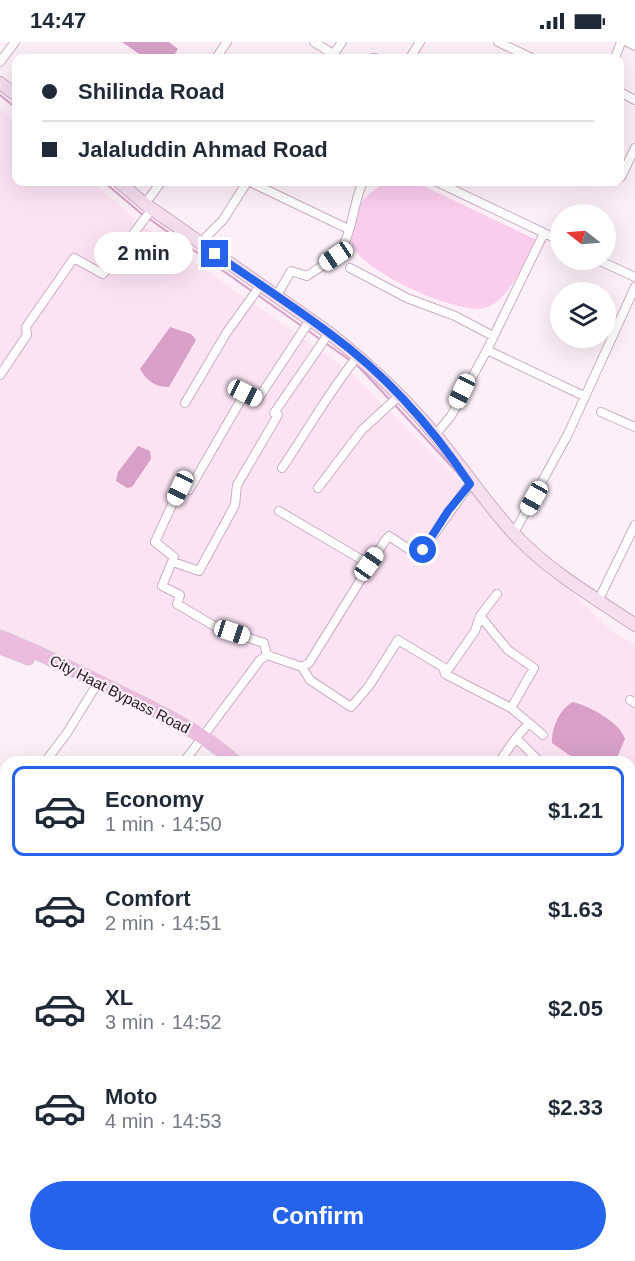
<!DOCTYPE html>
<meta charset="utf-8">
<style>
:root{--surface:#fff;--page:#f6f6f7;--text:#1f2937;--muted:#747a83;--line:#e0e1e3;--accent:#2563eb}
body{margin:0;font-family:Helvetica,sans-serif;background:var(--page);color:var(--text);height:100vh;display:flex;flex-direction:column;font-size:22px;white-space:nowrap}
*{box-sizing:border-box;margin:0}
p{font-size:20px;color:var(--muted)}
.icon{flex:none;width:33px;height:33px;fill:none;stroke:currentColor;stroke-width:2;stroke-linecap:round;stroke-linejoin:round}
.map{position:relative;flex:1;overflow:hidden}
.panel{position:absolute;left:0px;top:714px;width:636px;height:506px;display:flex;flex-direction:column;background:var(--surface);border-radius:18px 18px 0 0;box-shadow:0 6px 24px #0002}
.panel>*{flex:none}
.guide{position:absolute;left:12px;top:12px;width:612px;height:132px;border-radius:12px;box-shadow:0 6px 24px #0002;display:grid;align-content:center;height:132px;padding:0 30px;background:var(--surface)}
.needle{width:39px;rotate:287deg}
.controls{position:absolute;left:550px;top:162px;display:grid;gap:12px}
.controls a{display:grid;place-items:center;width:66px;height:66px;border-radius:50%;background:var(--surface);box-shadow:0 6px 24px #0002;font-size:30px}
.end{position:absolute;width:27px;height:27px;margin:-14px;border:8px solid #2563eb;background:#fff;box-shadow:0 0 0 3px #fff}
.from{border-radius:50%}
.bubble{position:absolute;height:42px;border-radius:21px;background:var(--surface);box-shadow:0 6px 24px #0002;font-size:20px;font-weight:800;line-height:42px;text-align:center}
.car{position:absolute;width:18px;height:36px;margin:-18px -9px;border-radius:8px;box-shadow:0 0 4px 2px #0007;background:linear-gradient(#fff 24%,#345 0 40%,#fff 0 76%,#345 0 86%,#fff 0)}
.guide b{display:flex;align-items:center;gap:21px;height:57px;font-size:22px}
.guide b+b{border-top:2px solid var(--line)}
.guide i{width:15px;height:15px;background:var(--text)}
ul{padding:10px 0 0;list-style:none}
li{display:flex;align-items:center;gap:18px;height:90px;margin:0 12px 9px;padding:0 18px;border:3px solid transparent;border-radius:12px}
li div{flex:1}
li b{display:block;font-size:22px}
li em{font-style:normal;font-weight:800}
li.current{border-color:var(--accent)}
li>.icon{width:54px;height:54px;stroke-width:1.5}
.button{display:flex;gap:12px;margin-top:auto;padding:12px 30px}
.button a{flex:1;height:69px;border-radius:36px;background:var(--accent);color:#fff;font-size:24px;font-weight:800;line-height:69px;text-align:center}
.status{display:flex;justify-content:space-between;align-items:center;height:42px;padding:0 30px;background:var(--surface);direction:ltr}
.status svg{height:16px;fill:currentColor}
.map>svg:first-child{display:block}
.built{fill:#fce3f4}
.green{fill:#facdec}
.water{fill:#d8a0c7}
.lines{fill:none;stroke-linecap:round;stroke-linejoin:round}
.stream{stroke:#d8a0c7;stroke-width:2}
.canal{stroke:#d8a0c7;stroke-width:7}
.street-casing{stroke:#cdacc2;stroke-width:10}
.secondary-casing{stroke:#cdacc2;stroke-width:14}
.primary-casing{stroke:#d3d1d2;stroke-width:15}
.street{stroke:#fff;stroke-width:8}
.secondary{stroke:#f5deef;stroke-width:12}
.primary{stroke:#ecbcdf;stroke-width:14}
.route{stroke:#2563eb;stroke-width:8}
.labels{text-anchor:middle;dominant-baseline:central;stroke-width:4.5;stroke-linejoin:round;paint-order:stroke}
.street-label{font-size:15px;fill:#23171f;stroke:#fdeff8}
</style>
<div class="status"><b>14:47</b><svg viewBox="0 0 49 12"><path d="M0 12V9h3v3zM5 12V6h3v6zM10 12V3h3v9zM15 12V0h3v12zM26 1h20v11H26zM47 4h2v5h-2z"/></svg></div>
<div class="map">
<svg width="635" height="1219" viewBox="0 0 635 1219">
<rect width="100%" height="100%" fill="#fdeff8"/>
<path class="built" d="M0,67L16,80V140H93L141,182L350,330L612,590L635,602V1157L630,1155V720H235L213,698L0,594Z"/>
<path class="green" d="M388,140L417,141L535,197C525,218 510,259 484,266C458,273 360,229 352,202C350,193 353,184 355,175C360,158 372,147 388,140Z
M6,942V1214H630V1210L635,1213V1219H0V950Z"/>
<path class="water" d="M122,0H169L178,7L172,16H145Z
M170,285L191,292L196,298L169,345C155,345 147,339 140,327Z
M138,404L150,409L151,417L132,445L127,446L116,439L118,430Z
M573,660C589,664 620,680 625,697L615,720H579L552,701C551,687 560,666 573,660Z"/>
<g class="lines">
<path class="stream" d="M0,53L16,66
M104,140L143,173
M148,176L303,285
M307,288L358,324L390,358
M394,362L463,437
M0,785L6,789"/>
<path class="canal" d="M278,1214L280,1219"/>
<g class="street-casing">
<path id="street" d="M314,0L333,12
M498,0L532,16
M627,0L635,4
M216,16L227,0
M331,16L342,0
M373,16H375
M410,16L420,0
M615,16L621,0
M0,20L15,0
M620,50L635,58
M621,135L635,106
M250,140L344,185
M437,140L561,199
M145,162L161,140
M200,201L223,178L247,140
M598,218L635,235
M350,226L407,256L455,274L493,294
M276,255L291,229L307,234C315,228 327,222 335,215C353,197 352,162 363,140
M487,308L584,354
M0,333L27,293L26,285L74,216L103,232L152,167
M185,361L227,290L260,244
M601,370L635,385
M435,393L451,374L487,308L544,191
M282,426C308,388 329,349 358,314
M318,446L362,388L399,354
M279,469L369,522
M514,491L568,392L635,245
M173,520L199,529L235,463L237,443L278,373L274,371L329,291
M598,559L635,483
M480,574L497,552
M267,613L264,601L216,585L177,562L180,553L162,544L174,515L155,500L180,445L189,448L245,351L258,357L310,278
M302,625L310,638L351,665L369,644L398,598L443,625L445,632L511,666L529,681L516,696
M445,632L475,589L480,574L508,608L534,626L511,666
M630,658L635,661
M529,681L543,693
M45,720L67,691L94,647
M184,720L260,618L267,613L302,625L309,621L384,500L389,494L410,508H423L470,442
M499,720L516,696L533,713
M528,720L533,713L540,720
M0,799L6,802
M630,971L635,973
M0,982L6,977
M0,1098L6,1104
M630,1103L635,1091
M630,1139L635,1141
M129,1214L135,1219
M285,1214L291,1219
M505,1214L513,1219
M18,1219L21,1214
M146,1219L152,1214
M351,1219L360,1214L370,1219
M571,1219L573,1214"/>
</g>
<g class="secondary-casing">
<path id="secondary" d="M0,41L16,53
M119,140L145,162L329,291C372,325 412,363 446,406C470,436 491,468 518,496C552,531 595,556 635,583"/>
</g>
<g class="primary-casing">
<path id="primary" d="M0,595C39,610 75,629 113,647C155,668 200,688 235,720
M0,605L28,616
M630,1204L635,1208"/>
</g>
<use href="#street" class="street"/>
<use href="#secondary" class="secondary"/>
<use href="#primary" class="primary"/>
</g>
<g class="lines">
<path class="route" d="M215,212C253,238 292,263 329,291C384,331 432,385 470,442L448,469L423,508"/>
</g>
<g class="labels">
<g class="street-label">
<text transform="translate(120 652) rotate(27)">City Haat Bypass Road</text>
</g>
</g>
</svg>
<div class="controls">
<a><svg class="needle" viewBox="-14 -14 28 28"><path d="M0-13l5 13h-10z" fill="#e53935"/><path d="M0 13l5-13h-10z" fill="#747a83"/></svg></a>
<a><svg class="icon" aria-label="layers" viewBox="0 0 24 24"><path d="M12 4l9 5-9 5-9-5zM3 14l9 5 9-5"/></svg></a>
</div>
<i class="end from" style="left:423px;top:508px"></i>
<i class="end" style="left:215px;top:212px"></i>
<div class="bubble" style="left:94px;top:190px;width:99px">2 min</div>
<i class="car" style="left:336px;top:214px;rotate:236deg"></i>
<i class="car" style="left:462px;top:349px;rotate:206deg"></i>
<i class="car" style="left:245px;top:351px;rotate:117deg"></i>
<i class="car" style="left:180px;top:446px;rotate:205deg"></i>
<i class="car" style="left:534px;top:456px;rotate:209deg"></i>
<i class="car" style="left:369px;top:522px;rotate:35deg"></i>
<i class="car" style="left:232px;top:590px;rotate:108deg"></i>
<div class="guide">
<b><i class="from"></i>Shilinda Road</b>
<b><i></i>Jalaluddin Ahmad Road</b>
</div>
<section class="panel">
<ul>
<li class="current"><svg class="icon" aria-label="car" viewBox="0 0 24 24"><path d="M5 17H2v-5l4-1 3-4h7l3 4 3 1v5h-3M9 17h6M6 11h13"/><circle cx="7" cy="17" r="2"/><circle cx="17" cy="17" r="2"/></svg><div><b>Economy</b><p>1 min · 14:50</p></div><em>$1.21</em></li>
<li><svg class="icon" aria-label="car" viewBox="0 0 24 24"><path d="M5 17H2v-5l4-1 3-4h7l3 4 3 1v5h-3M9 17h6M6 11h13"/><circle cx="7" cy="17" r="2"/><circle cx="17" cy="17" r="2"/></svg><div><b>Comfort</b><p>2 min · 14:51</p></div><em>$1.63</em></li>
<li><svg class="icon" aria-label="car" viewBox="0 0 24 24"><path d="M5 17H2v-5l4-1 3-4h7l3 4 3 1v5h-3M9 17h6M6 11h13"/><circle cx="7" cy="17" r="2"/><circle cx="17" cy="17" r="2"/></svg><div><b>XL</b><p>3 min · 14:52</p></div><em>$2.05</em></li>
<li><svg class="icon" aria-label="car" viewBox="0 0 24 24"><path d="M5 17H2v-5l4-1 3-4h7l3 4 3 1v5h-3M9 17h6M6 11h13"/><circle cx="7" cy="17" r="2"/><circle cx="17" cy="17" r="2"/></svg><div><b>Moto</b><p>4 min · 14:53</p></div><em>$2.33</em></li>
</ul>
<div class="button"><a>Confirm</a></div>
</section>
</div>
